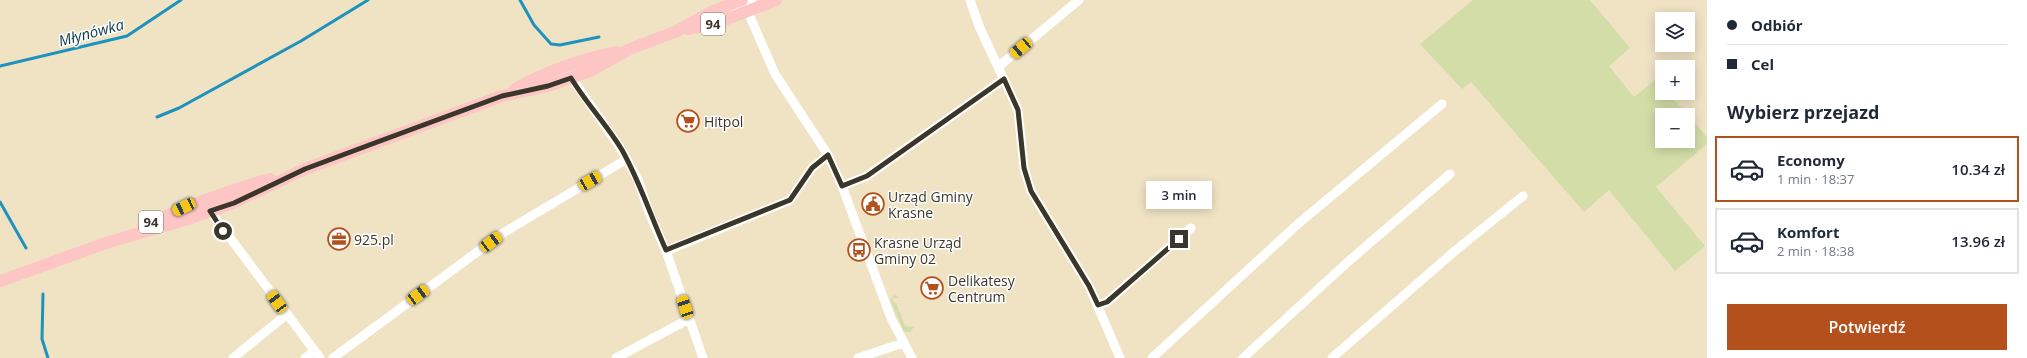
<!DOCTYPE html>
<html lang="pl">
<meta charset="utf-8">
<style>
:root{--surface:#fff;--page:#f2f2f3;--text:#1f2937;--muted:#747a83;--line:#e0e1e3;--accent:#b4501c}
body{margin:0;font-family:"Open Sans",sans-serif;background:var(--page);color:var(--text);height:100vh;display:flex;flex-direction:column;font-size:15px;white-space:nowrap}
*{box-sizing:border-box;margin:0}
p{font-size:13px;color:var(--muted)}
.icon{flex:none;width:22px;height:22px;fill:none;stroke:currentColor;stroke-width:2;stroke-linecap:round;stroke-linejoin:round}
.map{position:relative;flex:1;overflow:hidden}
.side{display:flex;flex-direction:column;background:var(--surface);width:320px}
.side>*{flex:none}
.guide{display:grid;align-content:center;height:88px;padding:0 20px;background:var(--surface)}
.fabs{position:absolute;left:1655px;top:12px;display:grid;gap:8px}
.fabs a{display:grid;place-items:center;width:40px;height:40px;border-radius:0px;background:var(--surface);box-shadow:0 2px 10px #0003;font-size:20px}
.end{position:absolute;width:18px;height:18px;margin:-9px;border:5px solid #3b362a;background:#fff;box-shadow:0 0 0 2px #fff}
.from{border-radius:50%}
.bubble{position:absolute;height:28px;border-radius:0px;background:var(--surface);box-shadow:0 2px 10px #0003;font-size:13px;font-weight:600;line-height:28px;text-align:center}
.car{position:absolute;width:12px;height:24px;margin:-12px -6px;border-radius:5px;box-shadow:0 0 3px 1px #0007;background:linear-gradient(#f5c518 24%,#345 0 40%,#f5c518 0 76%,#345 0 86%,#f5c518 0)}
.guide b{display:flex;align-items:center;gap:14px;height:38px;font-size:15px}
.guide b+b{border-top:1px solid var(--line)}
.guide i{width:10px;height:10px;background:var(--text)}
ul{padding:0;list-style:none}
li{display:flex;align-items:center;gap:12px;height:66px;margin:0 8px 6px;padding:0 12px;border:2px solid var(--line);border-radius:0px}
li div{flex:1}
li b{display:block;font-size:15px}
li em{font-style:normal;font-weight:600}
li.active{border-color:var(--accent)}
li>.icon{width:36px;height:36px;stroke-width:1.5}
h2{padding:0 20px;font-size:18px;line-height:48px}
.action{display:flex;gap:8px;margin-top:auto;padding:8px 20px}
.action a{flex:1;height:46px;border-radius:0px;background:var(--accent);color:#fff;font-size:16px;font-weight:600;line-height:46px;text-align:center}
main{display:flex;flex:1;min-height:0}
.map>svg:first-child{display:block}
.green{fill:#d3dda8}
.lines{fill:none;stroke-linecap:round;stroke-linejoin:round}
.stream{stroke:#1d92be;stroke-width:3}
.minor{stroke:#fff;stroke-width:9}
.major{stroke:#fdc5c4;stroke-width:12}
.route{stroke:#3b362a;stroke-width:5}
.labels{text-anchor:middle;dominant-baseline:central;stroke-width:3;stroke-linejoin:round;paint-order:stroke}
.shield{fill:#fff;stroke:#76726a;stroke-width:1}
.shield-label{font-size:13px;font-weight:bold;fill:#3b362a}
.poi-label{font-size:14px;fill:#3b362a;stroke:#fff;text-anchor:start}
.water-label{font-size:15px;font-style:italic;fill:#0e3c4f;stroke:#fff}
</style>
<main>
<div class="map">
<svg width="1707" height="358" viewBox="0 0 1707 358">
<rect width="100%" height="100%" fill="#efe3c4"/>
<path class="green" d="M1473,0H1590L1630,48L1609,66L1634,97L1656,79L1662,86V93H1668L1688,115H1662V141H1688V115L1707,137V144L1656,187L1705,246L1675,271L1609,190L1584,212L1471,82L1462,89L1420,44Z
M895,295L900,298H893V301L897,305L905,326L914,327L910,332H904L890,299Z"/>
<g class="lines">
<path class="stream" d="M520,0L534,25L551,44L560,45L599,37
M0,66L127,36L181,0
M157,117L179,108L301,41L368,0
M0,202L26,248
M43,294L42,339L48,358"/>
<path class="minor" d="M970,0L979,26L1018,110L1024,168L1031,191L1089,286L1120,358
M728,5L737,7L748,12L775,74L828,155L842,186L891,318L912,358
M748,12L752,0
M998,67L1079,0
M550,72L571,77L621,149L638,180L650,215L666,251L703,358
M842,186L867,176L1004,79
M205,209L210,211L320,358
M666,251L790,200L812,168L828,155
M1098,305L1107,302L1191,228
M233,358L286,315
M305,358L314,351
M333,358L503,233L627,159
M616,358L689,319
M858,358L903,343
M1152,358L1299,223L1442,104
M1243,358L1350,260L1450,174
M1332,358L1456,250L1523,196"/>
<path class="major" d="M688,29L717,23L776,0
M515,89C548,71 581,59 617,52
M143,226C185,207 226,191 270,179
M0,281L109,242L188,219L233,203L305,169L502,96L548,86L592,70L630,49L677,31L713,11L742,0"/>
</g>
<g class="lines">
<path class="route" d="M223,231L210,211L234,203L305,169L380,141L502,96L548,86L571,78C586,103 607,125 622,150C640,182 651,217 666,250L790,200L812,168L828,155L842,186L867,176L1004,79L1018,110L1024,168L1031,191L1089,286L1098,305L1107,302L1179,239"/>
</g>
<defs>
<g id="supermarket-ring" transform="scale(1.15)"><circle r="9.5" fill="#fff" stroke="#b4501c" stroke-width="1.5"/><path d="M-6-5.5h2.5l.6 2H6L4.5 2H-2.5L-4.4-4H-6ZM-1.5 3.2a1.3 1.3 0 1 0 .1 0ZM3 3.2a1.3 1.3 0 1 0 .1 0Z" fill="#b4501c"/></g>
<g id="civic-ring" transform="scale(1.15)"><circle r="9.5" fill="#fff" stroke="#b4501c" stroke-width="1.5"/><path d="M-.6-6.5H3V-4.5H.6V-3L4-1V1h2V6H-6V1h2V-1L-.6-3ZM-1.2 2.5V6h2.4V2.5Z" fill="#b4501c"/></g>
<g id="office-ring" transform="scale(1.15)"><circle r="9.5" fill="#fff" stroke="#b4501c" stroke-width="1.5"/><path d="M-6-3h4V-5.5h4V-3h4V5H-6ZM-1-4.5V-3h2v-1.5ZM-6 0V1H6V0Z" fill="#b4501c"/></g>
<g id="bus-ring" transform="scale(1.15)"><circle r="9.5" fill="#fff" stroke="#b4501c" stroke-width="1.5"/><path d="M-5-6H5V4H4V6H2V4H-2V6H-4V4H-5ZM-3.5-4V0h7V-4ZM-3.5 1.2v1.5H-2V1.2ZM2 1.2v1.5H3.5V1.2Z" fill="#b4501c"/></g>
</defs>
<g fill-rule="evenodd">
<use href="#supermarket-ring" x="688" y="121"/>
<use href="#civic-ring" x="873" y="204"/>
<use href="#office-ring" x="339" y="239"/>
<use href="#bus-ring" x="859" y="250"/>
<use href="#supermarket-ring" x="932" y="288"/>
</g>
<g class="labels">
<g class="shield">
<rect x="701" y="13" width="24" height="22" rx="3"/>
<rect x="139" y="211" width="24" height="22" rx="3"/>
</g>
<g class="shield-label">
<text x="713" y="24">94</text>
<text x="151" y="222">94</text>
</g>
<g class="poi-label">
<text x="704" y="121">Hitpol</text>
<text x="888" y="196">Urząd Gminy<tspan x="888" dy="16">Krasne</tspan></text>
<text x="354" y="239">925.pl</text>
<text x="874" y="242">Krasne Urząd<tspan x="874" dy="16">Gminy 02</tspan></text>
<text x="948" y="280">Delikatesy<tspan x="948" dy="16">Centrum</tspan></text>
</g>
<g class="water-label">
<text transform="translate(91 32) rotate(-15)">Młynówka</text>
</g>
</g>
</svg>
<div class="fabs">
<a><svg class="icon" aria-label="layers" viewBox="0 0 24 24"><path d="M12 4l9 5-9 5-9-5zM3 14l9 5 9-5"/></svg></a>
<a>+</a>
<a>−</a>
</div>
<i class="end from" style="left:223px;top:231px"></i>
<i class="end" style="left:1179px;top:239px"></i>
<div class="bubble" style="left:1146px;top:181px;width:66px">3 min</div>
<i class="car" style="left:1021px;top:48px;rotate:230deg"></i>
<i class="car" style="left:590px;top:181px;rotate:60deg"></i>
<i class="car" style="left:184px;top:207px;rotate:245deg"></i>
<i class="car" style="left:491px;top:242px;rotate:53deg"></i>
<i class="car" style="left:418px;top:295px;rotate:54deg"></i>
<i class="car" style="left:277px;top:302px;rotate:324deg"></i>
<i class="car" style="left:685px;top:307px;rotate:342deg"></i>
</div>
<section class="side">
<div class="guide">
<b><i class="from"></i>Odbiór</b>
<b><i></i>Cel</b>
</div>
<h2>Wybierz przejazd</h2>
<ul>
<li class="active"><svg class="icon" aria-label="car" viewBox="0 0 24 24"><path d="M5 17H2v-5l4-1 3-4h7l3 4 3 1v5h-3M9 17h6M6 11h13"/><circle cx="7" cy="17" r="2"/><circle cx="17" cy="17" r="2"/></svg><div><b>Economy</b><p>1 min · 18:37</p></div><em>10.34 zł</em></li>
<li><svg class="icon" aria-label="car" viewBox="0 0 24 24"><path d="M5 17H2v-5l4-1 3-4h7l3 4 3 1v5h-3M9 17h6M6 11h13"/><circle cx="7" cy="17" r="2"/><circle cx="17" cy="17" r="2"/></svg><div><b>Komfort</b><p>2 min · 18:38</p></div><em>13.96 zł</em></li>
</ul>
<div class="action"><a>Potwierdź</a></div>
</section>
</main>
